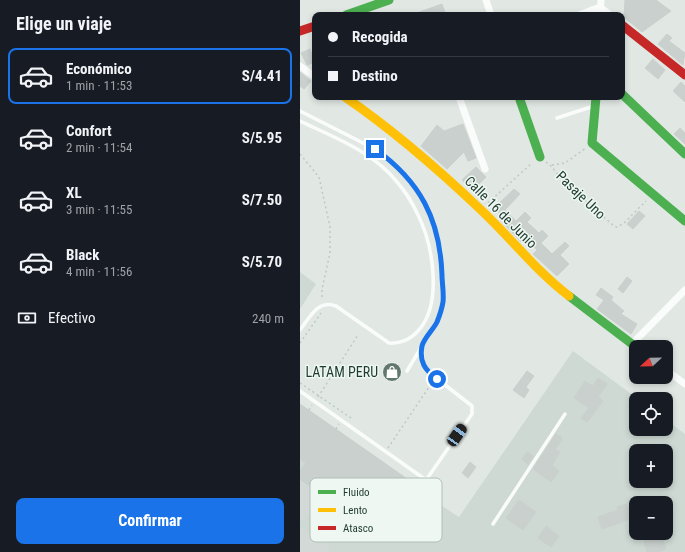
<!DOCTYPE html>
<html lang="es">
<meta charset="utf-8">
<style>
:root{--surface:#171b24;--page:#20242c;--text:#f1f3f6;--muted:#9ea1a6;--line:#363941;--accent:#1a73e8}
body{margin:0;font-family:"Roboto Condensed",sans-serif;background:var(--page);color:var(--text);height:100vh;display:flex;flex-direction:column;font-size:15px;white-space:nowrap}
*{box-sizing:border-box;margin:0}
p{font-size:13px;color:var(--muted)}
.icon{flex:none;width:22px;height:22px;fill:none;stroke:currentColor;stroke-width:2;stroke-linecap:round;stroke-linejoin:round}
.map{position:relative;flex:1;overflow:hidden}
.drawer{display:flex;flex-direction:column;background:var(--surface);width:300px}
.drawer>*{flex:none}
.hud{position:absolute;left:12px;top:12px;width:313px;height:88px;border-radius:8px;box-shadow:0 2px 6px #0003;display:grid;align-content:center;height:88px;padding:0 16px;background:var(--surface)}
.needle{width:26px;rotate:248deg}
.buttons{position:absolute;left:329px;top:340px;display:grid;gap:8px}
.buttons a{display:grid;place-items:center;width:44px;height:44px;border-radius:8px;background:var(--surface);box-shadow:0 2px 6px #0003;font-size:20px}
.end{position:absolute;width:18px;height:18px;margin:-9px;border:5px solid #1a73e8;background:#fff;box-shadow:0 0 0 2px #fff}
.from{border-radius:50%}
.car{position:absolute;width:12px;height:24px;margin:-12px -6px;border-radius:5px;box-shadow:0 0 3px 1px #0007;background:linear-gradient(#222 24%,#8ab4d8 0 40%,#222 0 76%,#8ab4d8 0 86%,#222 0)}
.hud b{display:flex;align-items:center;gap:14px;height:38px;font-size:15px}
.hud b+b{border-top:1px solid var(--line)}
.hud i{width:10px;height:10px;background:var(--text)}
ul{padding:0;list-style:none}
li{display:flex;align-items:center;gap:12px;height:56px;margin:0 8px 6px;padding:0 8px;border:2px solid transparent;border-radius:8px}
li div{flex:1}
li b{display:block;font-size:15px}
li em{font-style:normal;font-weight:700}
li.current{border-color:var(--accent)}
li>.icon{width:36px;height:36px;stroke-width:1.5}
h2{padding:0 16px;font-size:18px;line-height:48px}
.pay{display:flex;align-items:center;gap:10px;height:44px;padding:0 16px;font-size:15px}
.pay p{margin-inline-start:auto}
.button{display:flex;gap:8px;margin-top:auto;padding:8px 16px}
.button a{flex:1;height:46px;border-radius:8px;background:var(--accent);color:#fff;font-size:16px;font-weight:700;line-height:46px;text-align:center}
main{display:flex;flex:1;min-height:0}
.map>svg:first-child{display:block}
.built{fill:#ced9d3;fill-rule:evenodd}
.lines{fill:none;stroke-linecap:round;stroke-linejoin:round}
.taxiway{stroke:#d3d9d6;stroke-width:21}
.building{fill:#cad0cd;stroke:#cad1cd}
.path{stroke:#bfc8c3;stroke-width:1.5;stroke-dasharray:2 3;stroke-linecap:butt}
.lane{stroke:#fafcfb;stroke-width:3.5}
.street{stroke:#fafcfb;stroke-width:7}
.fast{stroke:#4caf50;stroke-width:9}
.slow{stroke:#ffc107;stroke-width:9}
.jam{stroke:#c62828;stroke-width:9}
.route{stroke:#1a73e8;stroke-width:5}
.labels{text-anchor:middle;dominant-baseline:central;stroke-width:3;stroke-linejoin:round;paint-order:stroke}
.street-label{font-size:14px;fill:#1e3b2f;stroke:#eef7f1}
.poi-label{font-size:14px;fill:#1e3b2f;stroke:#eef7f1;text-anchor:end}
.key{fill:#eef7f1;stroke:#b0bfb7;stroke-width:1}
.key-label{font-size:11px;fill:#1e3b2f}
</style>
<main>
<section class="drawer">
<h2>Elige un viaje</h2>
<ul>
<li class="current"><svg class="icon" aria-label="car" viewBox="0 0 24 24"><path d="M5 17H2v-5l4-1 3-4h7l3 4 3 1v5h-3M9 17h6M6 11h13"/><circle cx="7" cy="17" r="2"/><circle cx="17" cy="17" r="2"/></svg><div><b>Económico</b><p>1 min · 11:53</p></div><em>S/4.41</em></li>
<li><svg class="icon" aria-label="car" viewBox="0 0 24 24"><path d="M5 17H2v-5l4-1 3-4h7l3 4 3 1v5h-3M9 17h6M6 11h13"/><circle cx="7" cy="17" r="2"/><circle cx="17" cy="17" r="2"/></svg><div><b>Confort</b><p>2 min · 11:54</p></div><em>S/5.95</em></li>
<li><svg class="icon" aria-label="car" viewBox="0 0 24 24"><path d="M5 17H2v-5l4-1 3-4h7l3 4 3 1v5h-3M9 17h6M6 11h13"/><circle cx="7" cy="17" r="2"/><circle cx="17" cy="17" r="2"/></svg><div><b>XL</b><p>3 min · 11:55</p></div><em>S/7.50</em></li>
<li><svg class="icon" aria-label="car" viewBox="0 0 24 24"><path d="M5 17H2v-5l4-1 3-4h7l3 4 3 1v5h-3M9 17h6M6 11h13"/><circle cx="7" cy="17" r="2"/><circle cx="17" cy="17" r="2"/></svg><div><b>Black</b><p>4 min · 11:56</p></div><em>S/5.70</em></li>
</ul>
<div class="pay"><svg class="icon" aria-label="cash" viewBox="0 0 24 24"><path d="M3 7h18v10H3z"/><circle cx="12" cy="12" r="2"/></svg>Efectivo<p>240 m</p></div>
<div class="button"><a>Confirmar</a></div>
</section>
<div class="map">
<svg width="385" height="552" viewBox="0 0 385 552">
<rect width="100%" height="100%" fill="#e1e8e4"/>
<path class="built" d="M0,272L16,284L0,309Z
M273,351L338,399H336V429H366V420L385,434V552H0V404L113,483L111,486L159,517ZM336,451H366V481H336ZM336,503H366V533H336Z"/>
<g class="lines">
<path class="taxiway" d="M0,492L4,500L0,510
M0,538L19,552"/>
</g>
<path class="building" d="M325,0H356L371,11L342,32L324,17Z
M142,4L146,15H114V14Z
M367,34L372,38L369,41L385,53L383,65L358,44Z
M10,49L15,62L7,65L1,53Z
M353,59L365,70L358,79L345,68Z
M0,72L11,81L4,89L0,86Z
M381,82L385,86V102L373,91Z
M163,124L176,158L168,161L164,152L147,169L121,146L137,125L144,131Z
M380,128L385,133V144L374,134Z
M176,167L186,177L177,186L182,191L177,195L162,180Z
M214,189L220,194L205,210L216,221L225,212L231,218L227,222L239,233L242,230L248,236L241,243L252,254L265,242L269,246L260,255L269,264L257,276L233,254L237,250L225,238L221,242L200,220L203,217L194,208Z
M339,211L345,216L333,229L327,224Z
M327,277L332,281L323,293L318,289Z
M301,288L313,297L311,300L324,311L321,314L337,324L331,334L297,309L304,300L296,295Z
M227,371L234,376L226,387L229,390L224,398L213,390Z
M298,378L307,384L298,397L303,401L287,422L281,418L289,408L274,398L285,381L293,386Z
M0,404L113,483L87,520L47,492L38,506L0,479V471L6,463L0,459Z
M256,434L261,437L262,440L255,449L260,452L252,465L259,471L251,482L233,469Z
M227,452L233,456L228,464L222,459Z
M170,462L176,467L168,478L162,473Z
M219,500L236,512L223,530L206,518Z
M327,504V507L336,504V517L302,529L298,517L318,510L317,507Z
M246,526L259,536L251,547L238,538Z
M342,533H361L366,549L359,552H347Z"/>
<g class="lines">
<path class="path" d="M0,154L19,177L30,227V253L22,289V299
M246,162L251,166L264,182L314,226L317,227L324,223L346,201
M252,165L265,163L286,148
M188,203L232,163
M0,343L21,313
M0,383L51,418
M18,397L58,335
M9,410L12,405
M36,429L39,424
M88,448L129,387"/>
<path class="lane" d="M0,111L75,149L94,163L108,177L123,198L134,225L141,251L143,302L137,321L107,371
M257,118L294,106
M0,121C33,137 74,152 97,182C105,191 113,204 118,215C133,245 143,304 118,331C111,339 100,344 89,343L36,306C18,299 10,317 0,330
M0,391L126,480L172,414V406L126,370L123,362L122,346
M193,524L265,414"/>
<path class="street" d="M186,0L191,15
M279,15L300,7L310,15
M300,15L301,0
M0,66L15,77
M159,97L185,169
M332,344L385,290
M366,370L385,384"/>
<path class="fast" d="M46,15L89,0
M322,94L385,154
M219,97L240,157
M296,97L292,143L385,221
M269,296L336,347"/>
<path class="slow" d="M45,97C93,130 138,169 180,209C211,238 236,271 269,296"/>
<path class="jam" d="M322,25L385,75
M0,31L15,26"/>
</g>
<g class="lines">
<path class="route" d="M75,149C120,181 140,219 142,275C142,283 144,293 143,302C142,308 139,317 137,322C133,330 124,338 122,346C119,362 125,370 137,379"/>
</g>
<defs>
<g id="shop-disc" transform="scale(1)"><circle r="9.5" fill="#62786e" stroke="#eef7f1"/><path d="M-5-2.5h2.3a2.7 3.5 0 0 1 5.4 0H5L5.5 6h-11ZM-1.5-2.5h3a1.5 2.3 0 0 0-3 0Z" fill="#fff"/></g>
</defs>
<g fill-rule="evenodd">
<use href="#shop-disc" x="92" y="372"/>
</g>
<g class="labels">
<g class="street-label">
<text transform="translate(281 195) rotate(44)">Pasaje Uno</text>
<text transform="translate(201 212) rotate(45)">Calle 16 de Junio</text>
</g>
<g class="poi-label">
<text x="78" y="372">LATAM PERU</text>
</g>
</g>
<rect x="10" y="478" width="132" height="64" rx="6" class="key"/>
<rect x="18" y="490" width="18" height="4" fill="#4caf50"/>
<rect x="18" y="508" width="18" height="4" fill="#ffc107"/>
<rect x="18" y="526" width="18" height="4" fill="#c62828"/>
<g class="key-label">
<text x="43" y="496">Fluido</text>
<text x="43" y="514">Lento</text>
<text x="43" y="532">Atasco</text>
</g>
</svg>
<div class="buttons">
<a><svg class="needle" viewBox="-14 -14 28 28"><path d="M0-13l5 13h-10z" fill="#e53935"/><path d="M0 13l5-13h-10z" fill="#9ea1a6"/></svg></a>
<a><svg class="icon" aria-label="locate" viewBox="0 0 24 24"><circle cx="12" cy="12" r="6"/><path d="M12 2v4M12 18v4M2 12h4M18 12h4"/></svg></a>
<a>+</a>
<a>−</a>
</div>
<i class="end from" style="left:137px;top:379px"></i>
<i class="end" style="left:75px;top:149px"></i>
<i class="car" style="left:157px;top:435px;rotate:35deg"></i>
<div class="hud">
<b><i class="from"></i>Recogida</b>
<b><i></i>Destino</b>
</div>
</div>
</main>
